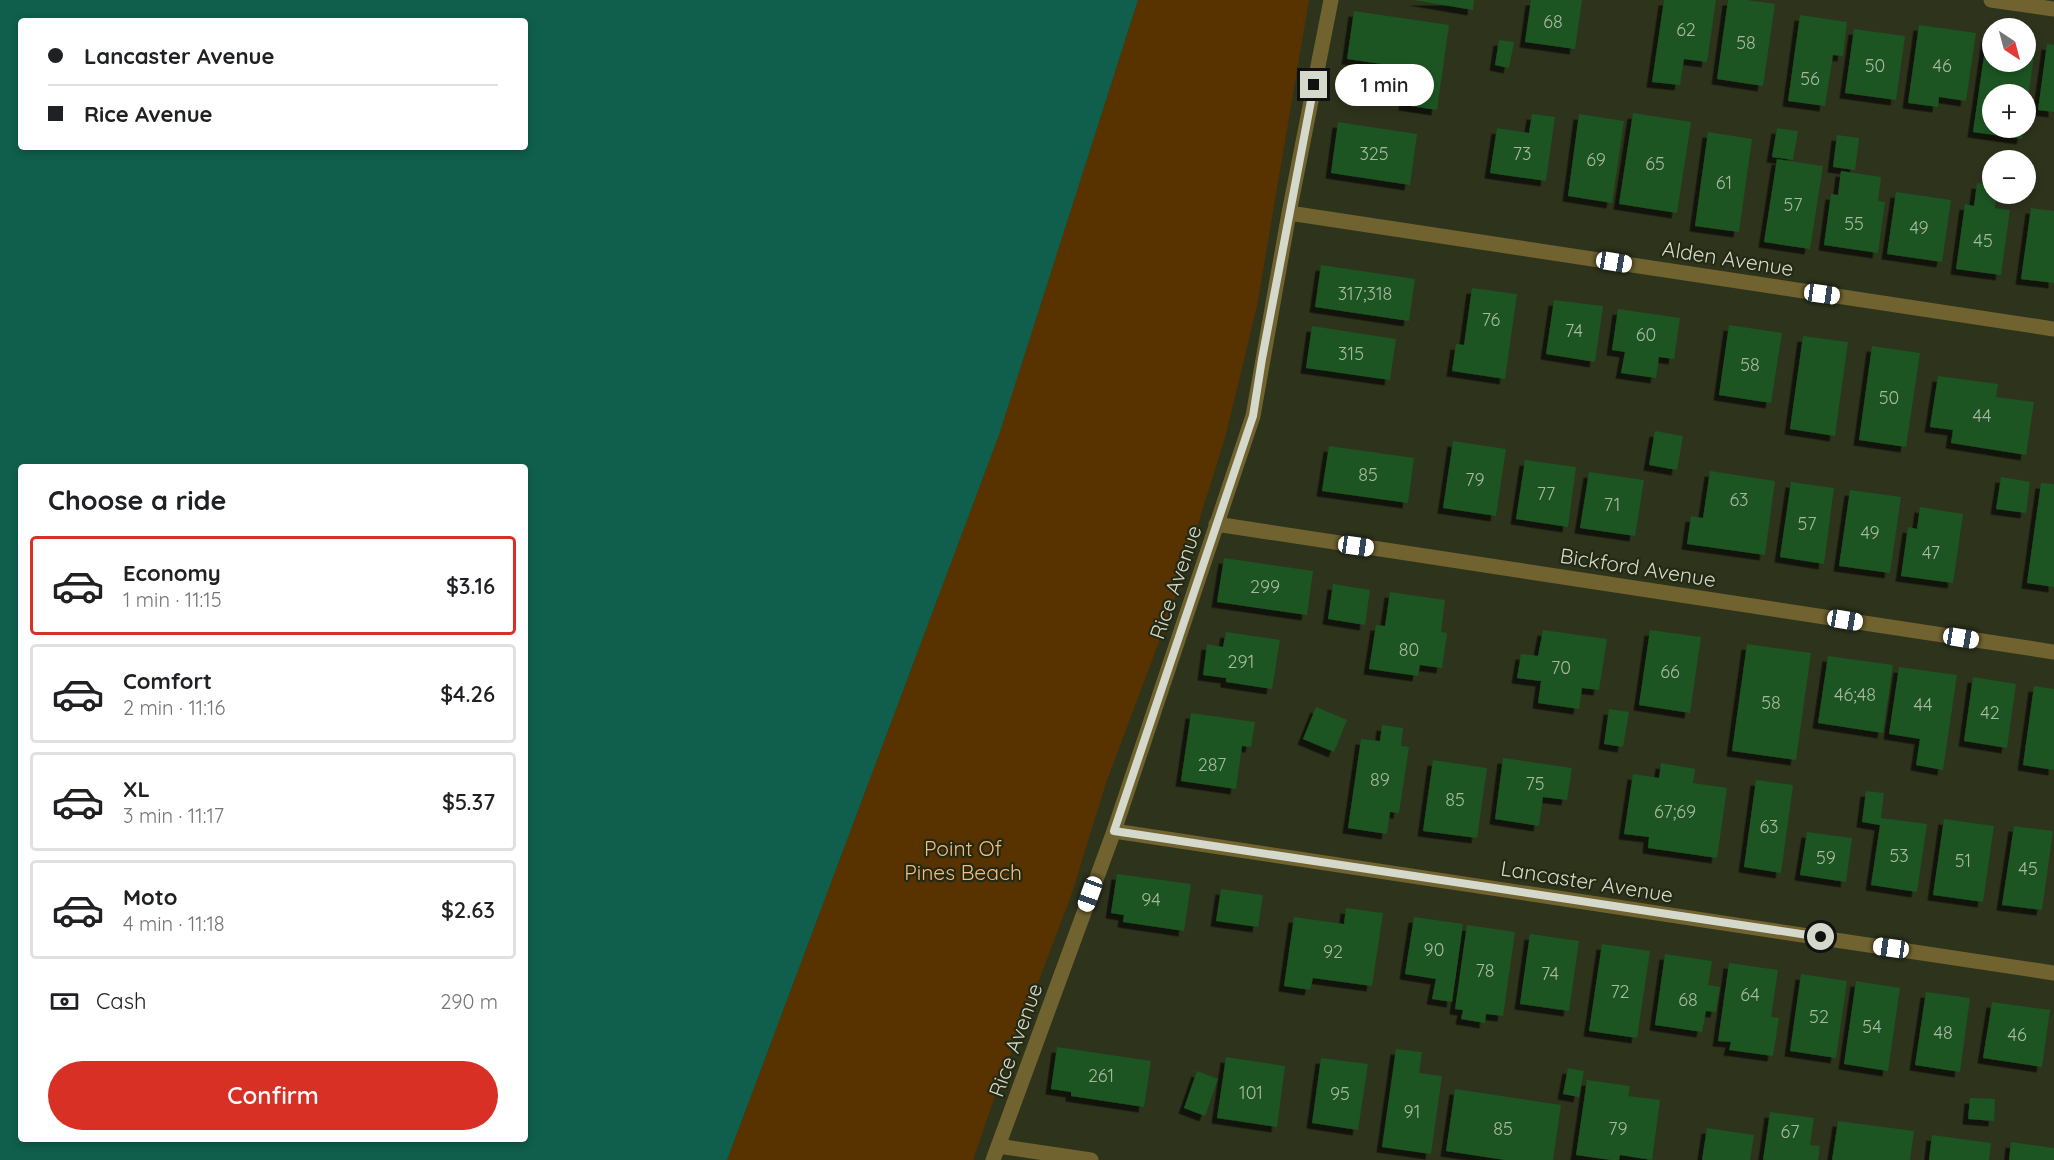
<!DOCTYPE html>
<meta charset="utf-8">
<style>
:root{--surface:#fff;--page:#f2f2f2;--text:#202124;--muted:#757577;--line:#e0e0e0;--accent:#d93025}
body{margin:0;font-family:Quicksand,sans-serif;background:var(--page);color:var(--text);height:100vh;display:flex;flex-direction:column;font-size:22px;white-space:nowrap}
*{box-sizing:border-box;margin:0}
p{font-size:20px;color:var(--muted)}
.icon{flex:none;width:33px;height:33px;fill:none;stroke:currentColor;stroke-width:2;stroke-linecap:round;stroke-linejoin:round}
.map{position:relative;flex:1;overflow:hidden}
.drawer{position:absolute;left:18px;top:464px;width:510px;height:678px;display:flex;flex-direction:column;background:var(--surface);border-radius:6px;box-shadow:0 3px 9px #0003}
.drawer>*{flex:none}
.hud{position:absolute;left:18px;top:18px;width:510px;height:132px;border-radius:6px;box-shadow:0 3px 9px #0003;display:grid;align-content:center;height:132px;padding:0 30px;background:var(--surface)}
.needle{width:39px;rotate:144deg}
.tools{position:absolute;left:1982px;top:18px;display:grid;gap:12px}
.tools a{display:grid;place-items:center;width:54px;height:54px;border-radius:50%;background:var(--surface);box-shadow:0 3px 9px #0003;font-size:30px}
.end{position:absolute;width:27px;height:27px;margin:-14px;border:8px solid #d5d9cb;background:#111;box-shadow:0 0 0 3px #111}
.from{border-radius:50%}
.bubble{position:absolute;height:42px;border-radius:21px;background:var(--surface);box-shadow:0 3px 9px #0003;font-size:20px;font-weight:600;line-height:42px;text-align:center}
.car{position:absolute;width:18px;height:36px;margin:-18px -9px;border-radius:8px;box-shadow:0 0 4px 2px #0007;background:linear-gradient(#fff 24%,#345 0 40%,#fff 0 76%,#345 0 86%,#fff 0)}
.hud b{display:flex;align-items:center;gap:21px;height:57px;font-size:22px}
.hud b+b{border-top:2px solid var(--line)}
.hud i{width:15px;height:15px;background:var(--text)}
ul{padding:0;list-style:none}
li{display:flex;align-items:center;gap:18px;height:99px;margin:0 12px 9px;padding:0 18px;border:3px solid var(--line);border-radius:6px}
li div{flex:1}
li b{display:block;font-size:22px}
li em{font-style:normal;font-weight:600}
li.on{border-color:var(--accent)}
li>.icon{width:54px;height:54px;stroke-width:1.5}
h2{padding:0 30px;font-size:27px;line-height:72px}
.pay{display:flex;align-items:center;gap:15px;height:66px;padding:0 30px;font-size:22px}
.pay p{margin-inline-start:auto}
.button{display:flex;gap:12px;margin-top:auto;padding:12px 30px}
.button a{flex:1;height:69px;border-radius:36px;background:var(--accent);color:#fff;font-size:24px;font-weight:600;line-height:69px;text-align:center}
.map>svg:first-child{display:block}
.green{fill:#583300}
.water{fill:#0f5f4c;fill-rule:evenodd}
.building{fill:#1b5422;filter:url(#shadow)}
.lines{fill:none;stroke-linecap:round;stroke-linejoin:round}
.minor{stroke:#716330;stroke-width:15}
.route{stroke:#d5d9cb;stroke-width:8}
.labels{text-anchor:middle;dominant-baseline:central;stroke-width:4.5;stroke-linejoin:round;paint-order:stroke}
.number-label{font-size:18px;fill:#a6b8a1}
.street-label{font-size:21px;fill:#d5d9cb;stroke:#242913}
.park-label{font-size:21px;fill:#f7bd7f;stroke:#242913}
</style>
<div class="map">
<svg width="2054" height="1160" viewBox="0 0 2054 1160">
<defs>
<filter id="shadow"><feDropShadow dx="-5.5" dy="5.5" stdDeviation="0" flood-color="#0009"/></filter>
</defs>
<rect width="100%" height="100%" fill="#2e331c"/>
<path class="green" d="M1138,0H1309L1257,306L1225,438L1171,610L1106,783L1071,896L995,1096L973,1160H727L999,435Z"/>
<path class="water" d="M0,0H1138L999,435L727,1160H0ZM21,21H525V147H21ZM21,466H525V1138H21Z"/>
<path class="building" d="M1414,0H1474L1473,10Z
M1531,0H1582L1575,49L1525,42Z
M1664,0H1716L1707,62L1684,59L1680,85L1652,82Z
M1728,0H1747L1775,4L1763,86L1717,79Z
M1354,11L1449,25L1437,110L1404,105L1409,68L1347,59Z
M1800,15L1847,22L1843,56L1833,55L1825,106L1788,101Z
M1919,25L1976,33L1966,101L1939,97L1938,107L1908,103Z
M1854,29L1905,36L1896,100L1845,93Z
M1987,35L1992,36V62H2025V41L2036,42L2026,112L2025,94H1992V128H2024L2022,139L1973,132Z
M1499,40L1514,42L1509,68L1495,65Z
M2047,44L2054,45V112L2038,110Z
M1633,113L1691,122L1677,213L1619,204Z
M1532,114L1555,117L1546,181L1490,173L1497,128L1529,133Z
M1579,114L1624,121L1612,203L1568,196Z
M1338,122L1417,134L1410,185L1331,173Z
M1777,128L1798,131L1793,160L1772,157Z
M1708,132L1752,139L1739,232L1695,226Z
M1837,135L1859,138L1855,170L1833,167Z
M1777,159L1823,166L1810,249L1764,242Z
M1841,171L1881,177L1878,201L1885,202L1878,253L1824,245L1831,194L1838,195Z
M1977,183L1992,185V194H1997L1995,208L2010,210L2001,275L1956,269L1965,204L1974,206Z
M1896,192L1951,200L1942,262L1887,254Z
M2031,208L2054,211V283L2021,279Z
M1321,265L1415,279L1409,321L1315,307Z
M1472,288L1517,294L1505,379L1452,371L1456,344L1464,345Z
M1554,300L1603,306L1595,362L1546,354Z
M1618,309L1680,318L1674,359L1659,357L1656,378L1621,373L1625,352L1612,350Z
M1729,325L1782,333L1771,403L1719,395Z
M1312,326L1396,339L1390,380L1306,368Z
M1803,336L1848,342L1835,436L1790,429Z
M1872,346L1920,353L1906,447L1859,440Z
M1938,376L1998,384L1996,397L2034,402L2026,455L1951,443L1953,430L1930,427Z
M1655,431L1683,436L1677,470L1649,465Z
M1453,441L1506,449L1496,516L1443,508Z
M1329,446L1414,458L1408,503L1322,491Z
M1525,460L1576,467L1568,527L1516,519Z
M1710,471L1775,481L1765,555L1687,544L1691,516L1703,518Z
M1589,472L1644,480L1635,536L1580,528Z
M2001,477L2030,482L2026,513L1996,509Z
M1791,482L1834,488L1824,564L1780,557Z
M2041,483L2054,484V587L2027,583Z
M1850,490L1901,497L1890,573L1839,566Z
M1920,507L1963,514L1953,583L1901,576L1908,527L1917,529Z
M1224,558L1313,571L1307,615L1217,602Z
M1333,584L1370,590L1365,625L1328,619Z
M1390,592L1445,600L1441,632L1447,633L1442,668L1420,665L1418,676L1369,669L1376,625L1385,626Z
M1543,630L1607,639L1599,690L1582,688L1579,709L1538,703L1541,681L1517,678L1521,654L1538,656Z
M1650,630L1701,637L1690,713L1639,705Z
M1226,632L1280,640L1272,689L1226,682V678L1203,675L1207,644L1223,647Z
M1747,644L1811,653L1796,760L1732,751Z
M1828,656L1893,665L1883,733L1818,723Z
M1899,667L1957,675L1943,770L1916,765L1920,739L1889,734Z
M1973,677L2016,684L2007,748L1964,741Z
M2034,686L2054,689V770L2023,765Z
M1316,707L1347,720L1334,752L1303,739Z
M1609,709L1629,712L1623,747L1604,744Z
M1191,713L1255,722L1251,747L1242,746L1236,789L1181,781Z
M1382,725L1403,728L1401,746L1409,747L1399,813L1390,812L1387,834L1348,828L1361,739L1380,741Z
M1503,758L1572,768L1567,800L1543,797L1539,826L1495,819Z
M1433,760L1487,768L1477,838L1423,831Z
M1661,763L1695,769L1693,783L1727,788L1717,858L1648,848L1649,837L1624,834L1633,774L1659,778Z
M1756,780L1793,785L1781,873L1744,867Z
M1866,791L1884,793L1881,818L1927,824L1917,892L1871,885L1880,825L1862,822Z
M1944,819L1994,826L1983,902L1933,895Z
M2014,826L2053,831L2042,910L2002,905Z
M1807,832L1852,838L1846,882L1800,875Z
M1117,874L1191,884L1184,931L1123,922L1124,915L1111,913Z
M1221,889L1263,895L1258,927L1216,921Z
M1346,908L1383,913L1372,986L1313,978L1310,990L1284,986L1294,917L1344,924Z
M1414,917L1463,924L1452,1002L1432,999L1436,979L1405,974Z
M1467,925L1515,932L1503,1016L1486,1014L1485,1023L1461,1019L1463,1010L1455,1009Z
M1530,934L1579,941L1569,1011L1520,1004Z
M1602,944L1650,951L1637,1038L1589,1031Z
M1665,954L1712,961L1708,985L1720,987L1716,1012L1706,1011L1702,1032L1655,1025Z
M1729,963L1778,970L1771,1017L1779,1018L1773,1056L1729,1050L1731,1042L1718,1041Z
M1801,974L1847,981L1836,1058L1790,1051Z
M1856,981L1900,988L1888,1071L1844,1064Z
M1926,992L1970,998L1960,1072L1915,1065Z
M1992,1002L2050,1010L2042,1067L1983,1058Z
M1057,1047L1151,1061L1144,1107L1071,1096V1092L1051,1089Z
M1396,1049L1422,1052L1419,1073L1442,1076L1431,1154L1382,1147Z
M1226,1057L1285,1066L1277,1127L1217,1118Z
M1321,1058L1368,1064L1358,1130L1312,1123Z
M1568,1068L1584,1071L1579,1097L1563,1094Z
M1197,1071L1218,1079L1205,1116L1184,1108Z
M1587,1080L1630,1086L1628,1096L1660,1100L1652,1160L1620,1155L1619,1160H1611L1576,1155Z
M1455,1089L1561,1105L1553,1160H1505L1446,1151Z
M1970,1098L1995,1099L1994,1121L1968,1119Z
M1770,1112L1814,1118L1810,1145L1820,1146L1818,1160H1763Z
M1838,1121L1914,1131L1910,1160H1832Z
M1707,1128L1754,1135L1750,1160H1702Z
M1932,1135L1991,1143L1989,1160H1929Z
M2011,1142L2054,1148V1160H2009Z"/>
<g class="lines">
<path class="minor" d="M1991,0L2054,9
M1289,213L2054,329
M1216,524L2054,652
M1114,831L2054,973
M998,1146L1091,1160
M993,1160L1114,831L1253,416L1289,213L1331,0"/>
</g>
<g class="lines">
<path class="route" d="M1314,85L1262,359L1253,416L1114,831L1821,937"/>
</g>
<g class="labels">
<g class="number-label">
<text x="1553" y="21">68</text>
<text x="1686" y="29">62</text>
<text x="1746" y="42">58</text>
<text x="1875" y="65">50</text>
<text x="1942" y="65">46</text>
<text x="1810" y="78">56</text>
<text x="1374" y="153">325</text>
<text x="1522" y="153">73</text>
<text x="1596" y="159">69</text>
<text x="1655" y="163">65</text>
<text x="1724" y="182">61</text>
<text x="1793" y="204">57</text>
<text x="1854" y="223">55</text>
<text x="1919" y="227">49</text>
<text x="1983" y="240">45</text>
<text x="1365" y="293">317;318</text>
<text x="1491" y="319">76</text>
<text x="1574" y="330">74</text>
<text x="1646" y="334">60</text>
<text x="1351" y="353">315</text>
<text x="1750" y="364">58</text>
<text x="1889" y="397">50</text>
<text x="1982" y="415">44</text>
<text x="1368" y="474">85</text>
<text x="1475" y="479">79</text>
<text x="1546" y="493">77</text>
<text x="1739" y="499">63</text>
<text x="1612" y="504">71</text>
<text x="1807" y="523">57</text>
<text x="1870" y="532">49</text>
<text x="1931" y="552">47</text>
<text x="1265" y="586">299</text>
<text x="1409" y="649">80</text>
<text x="1241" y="661">291</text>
<text x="1561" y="667">70</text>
<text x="1670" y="671">66</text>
<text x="1855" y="694">46;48</text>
<text x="1771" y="702">58</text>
<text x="1923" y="704">44</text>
<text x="1990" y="712">42</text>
<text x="1212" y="764">287</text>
<text x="1380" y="779">89</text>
<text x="1535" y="783">75</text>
<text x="1455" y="799">85</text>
<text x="1675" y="811">67;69</text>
<text x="1769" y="826">63</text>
<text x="1899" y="855">53</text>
<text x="1826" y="857">59</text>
<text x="1963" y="860">51</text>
<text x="2028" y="868">45</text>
<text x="1151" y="899">94</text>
<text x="1434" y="949">90</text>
<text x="1333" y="951">92</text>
<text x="1485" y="970">78</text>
<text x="1550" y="973">74</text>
<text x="1620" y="991">72</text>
<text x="1750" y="994">64</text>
<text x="1688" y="999">68</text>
<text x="1819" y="1016">52</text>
<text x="1872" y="1026">54</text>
<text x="1943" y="1032">48</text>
<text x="2017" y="1034">46</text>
<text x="1101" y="1075">261</text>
<text x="1251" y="1092">101</text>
<text x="1340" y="1093">95</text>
<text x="1412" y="1111">91</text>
<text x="1503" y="1128">85</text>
<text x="1618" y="1128">79</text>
<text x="1790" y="1131">67</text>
</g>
<g class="street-label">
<text transform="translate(1728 258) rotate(9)">Alden Avenue</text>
<text transform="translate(1638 567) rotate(9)">Bickford Avenue</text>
<text transform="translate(1175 582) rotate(-71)">Rice Avenue</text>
<text transform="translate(1587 881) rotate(9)">Lancaster Avenue</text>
<text transform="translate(1015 1040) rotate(-70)">Rice Avenue</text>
</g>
<g class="park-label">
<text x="963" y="848">Point Of<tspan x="963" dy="24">Pines Beach</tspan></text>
</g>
</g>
</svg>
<div class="tools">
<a><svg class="needle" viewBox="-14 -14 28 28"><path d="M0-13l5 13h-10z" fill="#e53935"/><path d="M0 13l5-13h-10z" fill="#757577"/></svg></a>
<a>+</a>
<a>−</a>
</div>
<i class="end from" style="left:1821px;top:937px"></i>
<i class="end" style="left:1314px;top:85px"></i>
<div class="bubble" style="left:1335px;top:64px;width:99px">1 min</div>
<i class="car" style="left:1614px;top:262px;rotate:99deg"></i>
<i class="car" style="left:1822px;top:294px;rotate:98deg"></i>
<i class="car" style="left:1356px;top:546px;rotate:98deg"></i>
<i class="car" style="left:1845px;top:620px;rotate:99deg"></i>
<i class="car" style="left:1961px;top:638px;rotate:99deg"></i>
<i class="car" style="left:1090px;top:894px;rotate:200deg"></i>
<i class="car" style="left:1891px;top:948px;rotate:278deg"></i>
<div class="hud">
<b><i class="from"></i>Lancaster Avenue</b>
<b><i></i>Rice Avenue</b>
</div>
<section class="drawer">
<h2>Choose a ride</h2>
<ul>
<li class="on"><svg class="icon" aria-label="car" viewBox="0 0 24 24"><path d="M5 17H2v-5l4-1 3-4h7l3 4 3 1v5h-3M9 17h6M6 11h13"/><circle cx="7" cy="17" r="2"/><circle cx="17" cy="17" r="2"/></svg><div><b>Economy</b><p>1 min · 11:15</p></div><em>$3.16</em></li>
<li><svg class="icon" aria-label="car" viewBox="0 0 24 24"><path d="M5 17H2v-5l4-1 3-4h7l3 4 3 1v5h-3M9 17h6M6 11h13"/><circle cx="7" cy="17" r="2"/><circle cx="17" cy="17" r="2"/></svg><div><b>Comfort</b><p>2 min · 11:16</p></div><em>$4.26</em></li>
<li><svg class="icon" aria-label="car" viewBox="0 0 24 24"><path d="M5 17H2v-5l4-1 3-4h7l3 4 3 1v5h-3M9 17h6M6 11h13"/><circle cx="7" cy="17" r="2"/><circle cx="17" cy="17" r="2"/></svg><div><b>XL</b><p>3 min · 11:17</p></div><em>$5.37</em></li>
<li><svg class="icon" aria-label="car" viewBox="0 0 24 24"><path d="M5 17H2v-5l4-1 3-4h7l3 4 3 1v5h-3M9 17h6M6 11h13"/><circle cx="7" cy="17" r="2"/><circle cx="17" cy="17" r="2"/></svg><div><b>Moto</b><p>4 min · 11:18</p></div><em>$2.63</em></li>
</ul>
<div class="pay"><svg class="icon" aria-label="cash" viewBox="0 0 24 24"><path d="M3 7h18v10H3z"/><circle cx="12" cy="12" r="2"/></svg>Cash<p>290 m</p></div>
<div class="button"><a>Confirm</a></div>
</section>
</div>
